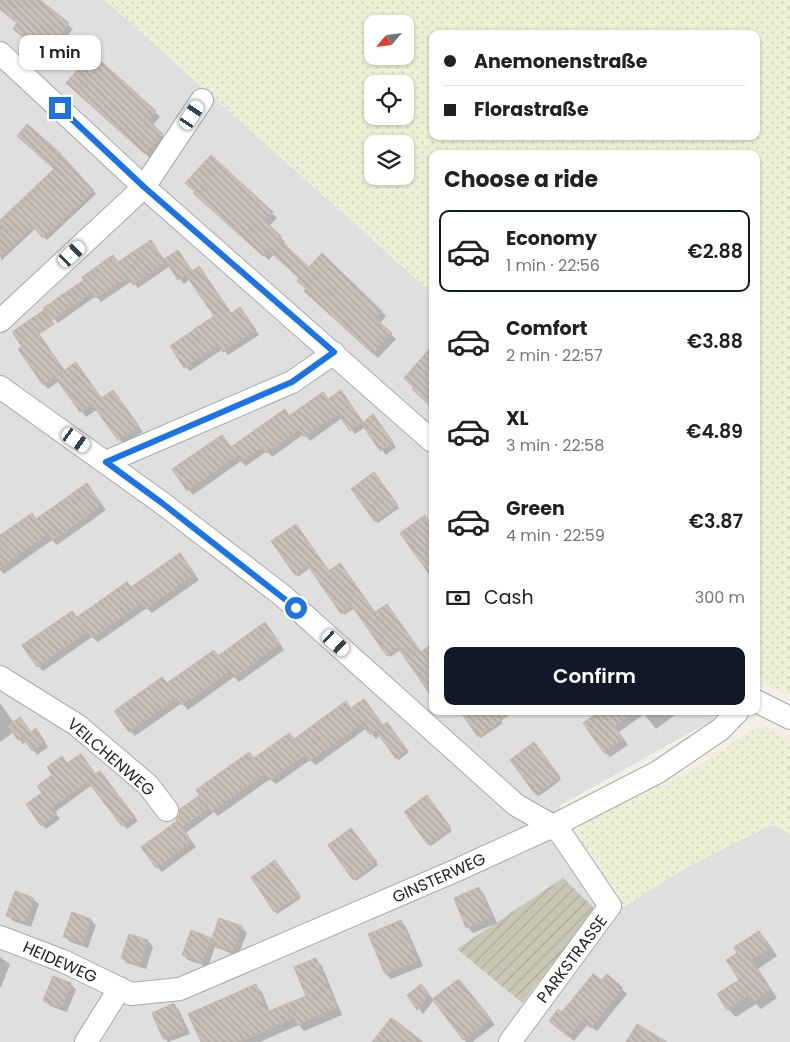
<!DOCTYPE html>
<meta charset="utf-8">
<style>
:root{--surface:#fff;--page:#f2f2f2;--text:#202124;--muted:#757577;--line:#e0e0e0;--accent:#111827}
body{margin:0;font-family:Poppins,sans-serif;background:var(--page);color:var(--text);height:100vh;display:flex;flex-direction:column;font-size:19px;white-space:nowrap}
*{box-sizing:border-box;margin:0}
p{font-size:16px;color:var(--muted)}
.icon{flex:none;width:28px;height:28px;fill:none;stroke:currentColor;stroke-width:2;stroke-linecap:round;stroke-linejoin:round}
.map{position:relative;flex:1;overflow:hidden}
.side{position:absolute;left:429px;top:150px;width:331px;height:565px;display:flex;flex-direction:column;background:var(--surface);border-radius:10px;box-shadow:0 1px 4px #0004}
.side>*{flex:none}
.top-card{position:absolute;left:429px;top:30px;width:331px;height:110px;border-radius:10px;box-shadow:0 1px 4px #0004;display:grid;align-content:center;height:110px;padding:0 15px;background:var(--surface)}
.needle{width:32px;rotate:242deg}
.fabs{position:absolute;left:364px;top:15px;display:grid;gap:10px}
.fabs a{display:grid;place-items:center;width:50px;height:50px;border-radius:10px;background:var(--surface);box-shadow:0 1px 4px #0004;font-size:25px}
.end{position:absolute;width:22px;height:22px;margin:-11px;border:6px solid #1a73e8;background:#fff;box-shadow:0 0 0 2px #fff}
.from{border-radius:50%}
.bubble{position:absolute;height:35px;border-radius:10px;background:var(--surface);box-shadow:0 1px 4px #0004;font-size:16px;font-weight:600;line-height:35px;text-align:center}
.car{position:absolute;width:15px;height:30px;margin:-15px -8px;border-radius:6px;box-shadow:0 0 4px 1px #0007;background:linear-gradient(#fff 24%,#345 0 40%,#fff 0 76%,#345 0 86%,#fff 0)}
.top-card b{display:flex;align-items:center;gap:18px;height:48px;font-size:19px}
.top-card b+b{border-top:1px solid var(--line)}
.top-card i{width:12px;height:12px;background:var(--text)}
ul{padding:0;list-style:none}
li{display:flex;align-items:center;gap:15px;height:82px;margin:0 10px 8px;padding:0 5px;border:2px solid transparent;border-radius:10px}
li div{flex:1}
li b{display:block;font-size:19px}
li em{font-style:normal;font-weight:600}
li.selected{border-color:var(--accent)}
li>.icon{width:45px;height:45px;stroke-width:1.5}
h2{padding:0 15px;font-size:22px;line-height:60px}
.pay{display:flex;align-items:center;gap:12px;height:55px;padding:0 15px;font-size:19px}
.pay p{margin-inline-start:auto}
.button{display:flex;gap:10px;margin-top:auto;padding:10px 15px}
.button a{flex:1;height:58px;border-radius:10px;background:var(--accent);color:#fff;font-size:20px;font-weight:600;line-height:58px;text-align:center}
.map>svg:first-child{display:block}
.residential{fill:#e0dfdf}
.construction{fill:url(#construction-furrows)}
.farmland{fill:url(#farmland-dots);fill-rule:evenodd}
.shadow{fill:#0003}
.building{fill:url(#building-back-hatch);stroke:#c4b6ab}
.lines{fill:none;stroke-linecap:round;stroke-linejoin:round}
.minor-casing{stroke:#a9a9a9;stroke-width:24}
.minor{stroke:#fff;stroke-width:22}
.route{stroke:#1a73e8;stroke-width:6}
.labels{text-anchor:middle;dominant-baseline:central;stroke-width:4;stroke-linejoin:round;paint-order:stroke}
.street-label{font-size:16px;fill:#222;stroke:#fff}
</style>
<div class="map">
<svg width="790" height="1042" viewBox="0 0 790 1042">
<defs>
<pattern id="construction-furrows" width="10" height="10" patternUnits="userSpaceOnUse" patternTransform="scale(1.25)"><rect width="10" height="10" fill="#c7c7b4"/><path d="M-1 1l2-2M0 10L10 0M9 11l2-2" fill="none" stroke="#abab9a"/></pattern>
<pattern id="farmland-dots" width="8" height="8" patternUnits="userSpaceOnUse" patternTransform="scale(1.25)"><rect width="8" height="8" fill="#eef0d5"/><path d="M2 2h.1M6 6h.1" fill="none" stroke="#ccceb7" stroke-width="1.8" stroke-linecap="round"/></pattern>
<pattern id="building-back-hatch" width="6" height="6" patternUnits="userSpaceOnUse" patternTransform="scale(1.25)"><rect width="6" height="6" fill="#c7bfb8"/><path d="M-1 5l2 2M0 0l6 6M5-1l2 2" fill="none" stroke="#aba49e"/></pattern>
</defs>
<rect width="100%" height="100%" fill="#f2efe9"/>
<path class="residential" d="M0,0H105L432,293V711H716L713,720L559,806L575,837L623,907L689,866L773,824L790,834V1042H0Z"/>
<path class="construction" d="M563,878L596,910L522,1003L457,949Z"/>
<path class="farmland" d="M105,0H790V696L756,679V154H432V293ZM372,24H405V56H372ZM432,34H756V136H432ZM372,84H405V116H372ZM372,144H405V176H372Z
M764,726L790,739V834L773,824L689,866L623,907L575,837L581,824L697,768L747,733Z"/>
<path class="shadow" d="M0,0H37L73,29L50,58L20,34L19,24L0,9Z
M73,88L155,112L160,117L152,126L167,140L151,159Z
M57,152L96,194L47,240L36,228L1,261L0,222L56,169Z
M211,157L277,218L269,226L285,242L283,244L309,269L322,255L386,316L380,324L396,339L378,358L311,296L300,279L274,254L269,260L200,198Z
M155,246L164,260L177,252L193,272L231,314L240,309L259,335L228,355L223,349L190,371L185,367L215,317L190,279L184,284L170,266L138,288L132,281L101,302L96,296L58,323L45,309L86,280L113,257L119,263Z
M35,330L65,371L76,363L102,398L113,391L143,432L124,445L98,409L86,417L59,381L48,389L44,384L24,347Z
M429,352L432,356V406L419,394Z
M345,396L363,423L377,420L396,447L386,455L365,427L355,434L342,418L310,441L304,434L272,457L267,451L246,466L241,461L193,495L174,470L231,449L284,411L290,417L329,400Z
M376,476L399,508L378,523L376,521Z
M87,484L106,510L57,545L52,540L4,574L0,570V537L32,514L37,520Z
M427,519L432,527V565L428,569Z
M273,541L329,572L421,653L431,646L432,647V695L400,650L390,657L355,608L344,615L310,568L298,577Z
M180,554L199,580L152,613L147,608L98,642L92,637L43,671L38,666L72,612L78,618L132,588Z
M270,629L284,650L239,682L234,677L188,710L182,703L135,736L130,731L168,684Z
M364,700L384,726H390L409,752L399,760L380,735L376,739L367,728L316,765L310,760L276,784L270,779L218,816L214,812L186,833L196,847L162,872L157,867L181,826L255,759L295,740L346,703L352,709Z
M0,703L14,723L31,733L40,734L48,747L37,755L27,741L23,744L14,732L0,742Z
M495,711L503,723L481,738L479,736Z
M602,711H675L676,714L656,729L644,714L619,732L628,745L610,757L605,752Z
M536,746L561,780L539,796L536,794Z
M85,759L96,775L100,772L104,776L138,821L127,829L92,785L55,812L60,819L46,829L42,825L44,793L68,764Z
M429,799L452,831L431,846L429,844Z
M353,832L378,865L356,881L354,879Z
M277,864L301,898L277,914L252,877Z
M479,888L484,894L497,923L473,933L468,927L456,898Z
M33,899L39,904L31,927L13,921L8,915Z
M91,920L96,925L88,948L70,942L65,936Z
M401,921L406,927L423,966L391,979L386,974L370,934Z
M241,927L247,933L238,956L215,947L208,967L188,960L183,955L191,932L212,940Z
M759,933L767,941L777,956L758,969L777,998L761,1009L756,1004L736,1017L728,1009L740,980L739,953Z
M130,935L148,941L153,947L146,969L127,963L122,958Z
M0,957L10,964L1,987H0Z
M315,959L322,966L342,1015L304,1031L299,1025L260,1042H202L255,985L262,992L270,1012L308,997Z
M607,976L627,994L597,1031L588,1024L574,1041L555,1026L562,1014L602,982Z
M459,980L495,1025L472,1042H466L464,1039Z
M70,984L76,989L67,1012L50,1006L45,1000Z
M426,991L434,1000L423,1014L409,995Z
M174,1005L179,1010L190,1034L168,1042L164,1038Z"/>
<path class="building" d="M0,0H40L69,23L44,54L13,29L17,23L0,9Z
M92,53L156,111L148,120L163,134L145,154L66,83Z
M27,124L58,151L94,191L43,238L33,227L0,257V220L54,169L17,136Z
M211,155L273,212L265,221L281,236L279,239L309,267L322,253L382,311L375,318L392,333L373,354L304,291L306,289L297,281L299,278L268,250L263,256L193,193L195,192L185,183Z
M151,240L166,263L133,285L128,277L96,298L92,292L52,320L43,308L84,280L82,277L113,255L118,262Z
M178,250L192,271L199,266L231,313L240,307L256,330L223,352L218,345L184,368L170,346L214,316L186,275L178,280L164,259Z
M44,310L54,324L39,334L64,370L43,385L18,349L22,347L12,332Z
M432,346V408L412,389L414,388L404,378Z
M76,362L101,398L113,390L139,426L118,440L92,404L80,412L55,377Z
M341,390L363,422L373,414L393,442L380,451L361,423L350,431L338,414L304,437L299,430L266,453L262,447L241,462L237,456L187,491L172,469L222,435L231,447L285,409L289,416L323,392L328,399Z
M374,472L398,505L375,522L351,489Z
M87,483L102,505L52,541L47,535L0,568V535L32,513L36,519Z
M425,515L432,526V578L400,533Z
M296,524L329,571L340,563L375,612L387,604L421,652L432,643V697L398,648L387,656L352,606L341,614L308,566L295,575L271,541Z
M180,553L195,574L146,609L142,603L92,638L87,632L37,667L22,645L72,611L77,617L127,582L131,587Z
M265,622L280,644L233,678L229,672L182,705L177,698L129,732L114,711L162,677L167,683L214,650L218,656Z
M364,699L383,725L370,735L362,724L310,761L305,755L270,780L265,774L212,812L209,808L182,827L192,842L156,868L141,847L177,821L178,822L176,819L179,815L180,809L200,795L196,790L249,752L254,758L289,733L294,739L346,701L351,708Z
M460,711H514L478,737Z
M600,711H636L615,727L623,739L604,753L583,723Z
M20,717L31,732L36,728L45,742L32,751L22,737L26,735L18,740L8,726Z
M387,722L407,750L396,759L376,731Z
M534,742L560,777L536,795L510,760Z
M81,754L95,774L100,771L135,817L122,826L88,782L52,807L57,814L41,826L26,804L42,793L37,786L52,775L47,767L62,756L67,763Z
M427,795L451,828L428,845L404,812Z
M351,828L377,862L353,880L328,845Z
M275,860L300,895L274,912L251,877Z
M479,887L492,917L466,928L454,898Z
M15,891L34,898L26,922L6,916Z
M72,912L91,919L83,943L63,937Z
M219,918L242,926L233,951L210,943Z
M401,920L418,961L385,974L368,934Z
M191,930L211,938L202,963L182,955Z
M759,931L770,948L751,960L770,990L752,1002L749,995L727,1010L717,994L739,980L726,960L737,953L734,947Z
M129,934L148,940L140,965L121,958Z
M316,958L337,1008L297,1025L294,1018L240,1042H201L188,1014L256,984L267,1012L306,996L294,967Z
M593,974L602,980L607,974L623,988L591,1028L582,1020L569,1037L549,1021L558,1009L562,1012Z
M53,976L71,983L62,1008L43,1001Z
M459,979L491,1019L463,1040L432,999Z
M421,984L429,994L417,1010L407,995Z
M174,1003L185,1029L163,1039L152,1013Z
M391,1018L396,1021L423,1042H372Z
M637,1024L667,1042H626Z"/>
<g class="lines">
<g class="minor-casing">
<path id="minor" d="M0,53L144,187L432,441
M0,321L144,187L202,100
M0,387L162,503L283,596L516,805L553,826L562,835L610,906L510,1042
M106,462L292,382L334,353
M0,677L77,725L148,785L167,810
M756,701L790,718
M0,937L63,961L131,994L180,989L457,870L553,826L658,772L721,729L738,711
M86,1042L120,988"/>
</g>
<use href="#minor" class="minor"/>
</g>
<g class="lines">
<path class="route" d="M60,108L144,187L334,352L292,382L106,462L162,503L296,608"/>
</g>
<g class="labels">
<g class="street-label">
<text transform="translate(111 757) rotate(41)">VEILCHENWEG</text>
<text transform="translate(439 878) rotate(-24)">GINSTERWEG</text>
<text transform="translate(572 959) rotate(-53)">PARKSTRASSE</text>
<text transform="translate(60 962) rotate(24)">HEIDEWEG</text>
</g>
</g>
</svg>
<div class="fabs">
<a><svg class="needle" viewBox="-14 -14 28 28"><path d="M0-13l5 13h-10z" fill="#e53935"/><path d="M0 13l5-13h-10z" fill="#757577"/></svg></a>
<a><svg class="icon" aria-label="locate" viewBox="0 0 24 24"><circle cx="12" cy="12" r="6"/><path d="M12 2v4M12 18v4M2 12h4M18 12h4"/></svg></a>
<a><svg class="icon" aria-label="layers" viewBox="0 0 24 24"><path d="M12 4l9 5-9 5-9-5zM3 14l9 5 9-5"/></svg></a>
</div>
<i class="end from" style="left:296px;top:608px"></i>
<i class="end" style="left:60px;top:108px"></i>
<div class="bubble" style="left:19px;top:35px;width:82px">1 min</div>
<i class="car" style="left:192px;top:115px;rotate:33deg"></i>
<i class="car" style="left:72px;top:254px;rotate:47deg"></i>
<i class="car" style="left:76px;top:440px;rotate:125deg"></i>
<i class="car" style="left:336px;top:643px;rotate:132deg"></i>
<div class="top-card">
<b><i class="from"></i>Anemonenstraße</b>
<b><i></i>Florastraße</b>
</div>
<section class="side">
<h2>Choose a ride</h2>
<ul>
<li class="selected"><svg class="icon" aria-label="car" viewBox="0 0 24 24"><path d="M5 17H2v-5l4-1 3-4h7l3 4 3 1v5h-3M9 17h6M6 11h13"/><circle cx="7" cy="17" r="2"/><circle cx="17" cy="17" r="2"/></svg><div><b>Economy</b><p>1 min · 22:56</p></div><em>€2.88</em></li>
<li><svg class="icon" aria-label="car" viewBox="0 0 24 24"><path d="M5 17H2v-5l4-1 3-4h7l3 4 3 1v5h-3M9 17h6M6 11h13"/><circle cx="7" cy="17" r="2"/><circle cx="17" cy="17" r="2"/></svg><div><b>Comfort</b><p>2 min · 22:57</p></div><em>€3.88</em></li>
<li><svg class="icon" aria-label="car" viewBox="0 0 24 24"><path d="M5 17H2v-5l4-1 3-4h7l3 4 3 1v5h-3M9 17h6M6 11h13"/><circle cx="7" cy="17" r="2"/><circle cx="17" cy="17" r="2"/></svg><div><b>XL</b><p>3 min · 22:58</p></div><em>€4.89</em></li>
<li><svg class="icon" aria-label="car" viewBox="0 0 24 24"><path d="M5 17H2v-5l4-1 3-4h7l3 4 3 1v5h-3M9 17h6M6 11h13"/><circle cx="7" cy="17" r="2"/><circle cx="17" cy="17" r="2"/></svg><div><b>Green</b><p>4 min · 22:59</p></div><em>€3.87</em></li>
</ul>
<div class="pay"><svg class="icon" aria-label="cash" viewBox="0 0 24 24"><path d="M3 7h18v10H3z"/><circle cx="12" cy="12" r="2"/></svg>Cash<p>300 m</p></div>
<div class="button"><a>Confirm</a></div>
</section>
</div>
